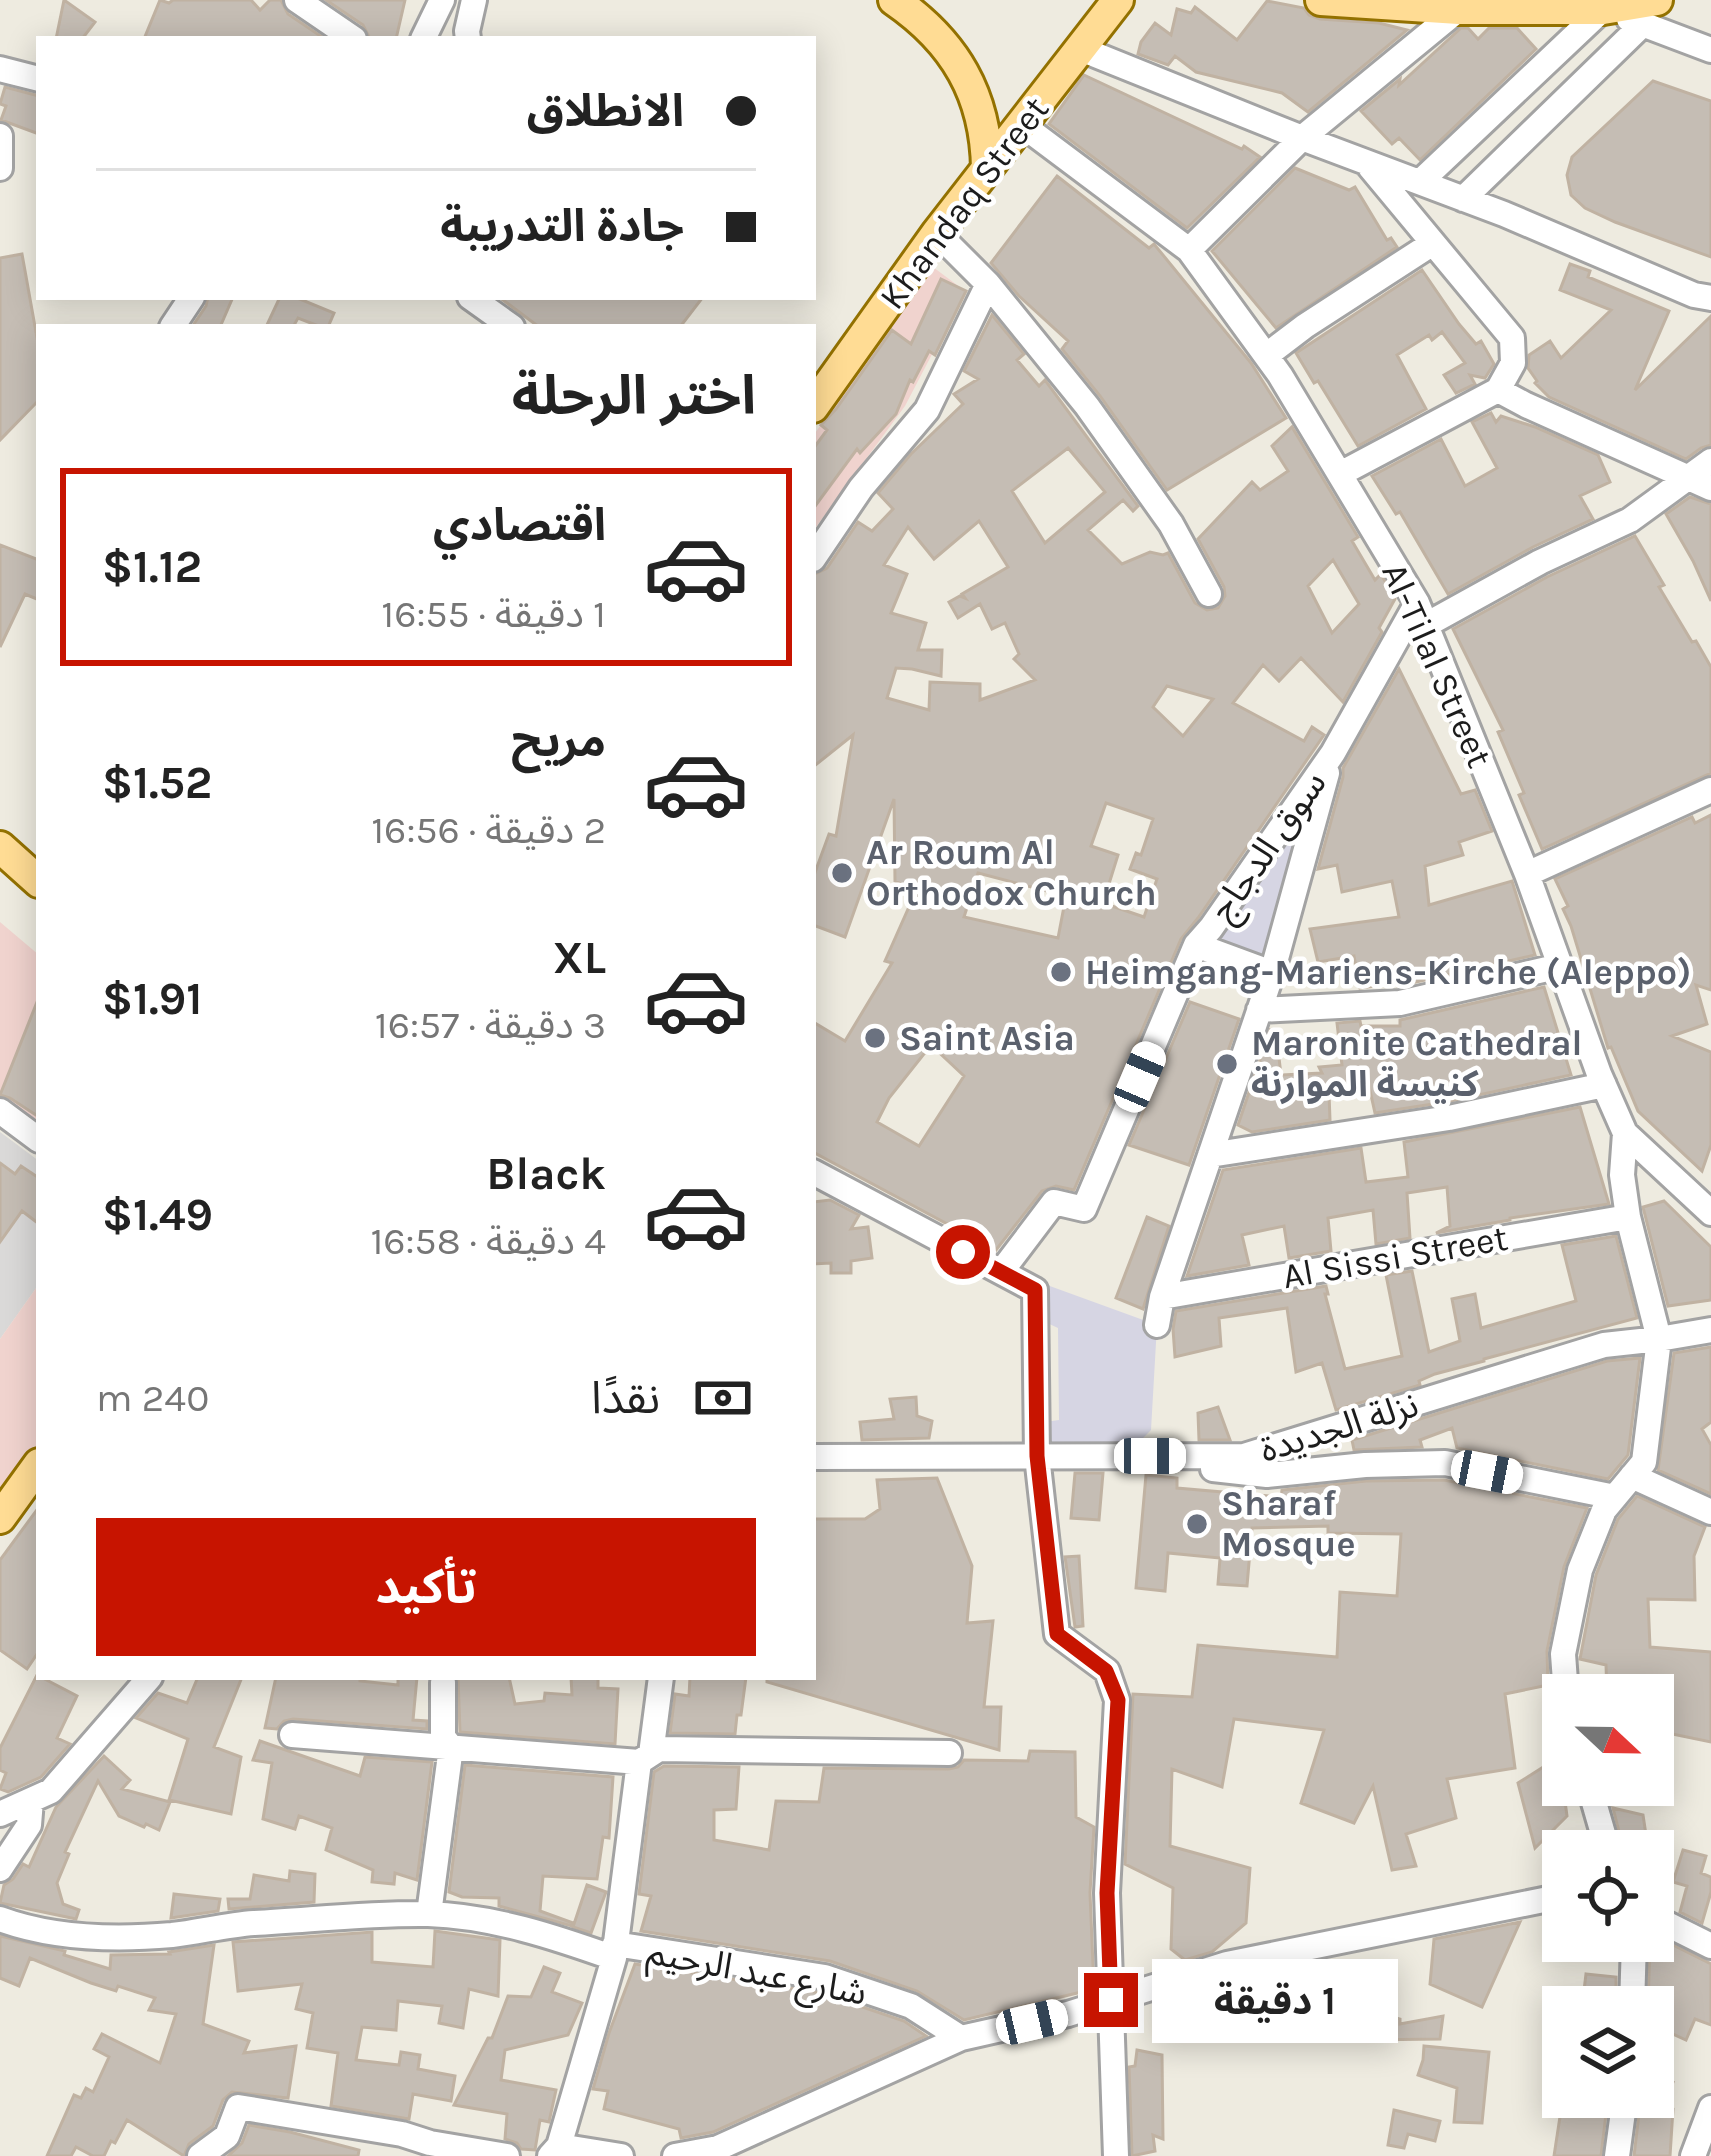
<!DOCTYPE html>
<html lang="ar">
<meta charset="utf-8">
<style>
:root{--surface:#fff;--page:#f6f6f6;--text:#222;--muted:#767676;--line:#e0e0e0;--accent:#c71400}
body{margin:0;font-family:Karla,"Noto Sans Arabic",sans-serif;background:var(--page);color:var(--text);direction:rtl;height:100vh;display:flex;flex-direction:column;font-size:45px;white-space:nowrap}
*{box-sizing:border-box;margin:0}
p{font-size:39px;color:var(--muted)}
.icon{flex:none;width:66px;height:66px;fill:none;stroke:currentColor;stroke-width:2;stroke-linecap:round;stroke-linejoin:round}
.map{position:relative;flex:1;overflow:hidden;direction:ltr}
.drawer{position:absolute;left:36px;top:324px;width:780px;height:1356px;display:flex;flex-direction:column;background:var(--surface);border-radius:0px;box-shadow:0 6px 30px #0003;direction:rtl}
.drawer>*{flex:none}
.banner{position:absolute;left:36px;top:36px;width:780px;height:264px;border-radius:0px;box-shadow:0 6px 30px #0003;direction:rtl;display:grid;align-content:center;height:264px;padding:0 60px;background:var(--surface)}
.needle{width:78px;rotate:112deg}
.controls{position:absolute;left:1542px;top:1674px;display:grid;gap:24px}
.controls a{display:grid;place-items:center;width:132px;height:132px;border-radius:0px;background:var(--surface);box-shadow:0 6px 30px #0003;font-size:60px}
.end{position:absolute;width:54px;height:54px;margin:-27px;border:15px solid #c71400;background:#fff;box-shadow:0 0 0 6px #fff}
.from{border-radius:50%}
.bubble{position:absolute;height:84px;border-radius:0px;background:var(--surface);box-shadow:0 6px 30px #0003;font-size:39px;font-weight:700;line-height:84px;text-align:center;direction:rtl}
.car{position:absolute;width:36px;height:72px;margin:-36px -18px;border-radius:15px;box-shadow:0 0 9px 3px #0007;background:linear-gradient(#fff 24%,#345 0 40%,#fff 0 76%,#345 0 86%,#fff 0)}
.banner b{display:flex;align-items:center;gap:42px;height:114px;font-size:45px}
.banner b+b{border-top:3px solid var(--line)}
.banner i{width:30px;height:30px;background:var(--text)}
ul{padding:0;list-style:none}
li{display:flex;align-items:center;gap:36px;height:198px;margin:0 24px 18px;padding:0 36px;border:6px solid transparent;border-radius:0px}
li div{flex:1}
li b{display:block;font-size:45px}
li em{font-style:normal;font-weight:700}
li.selected{border-color:var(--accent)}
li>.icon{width:108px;height:108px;stroke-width:1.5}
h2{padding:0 60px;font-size:54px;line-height:144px}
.pay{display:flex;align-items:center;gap:30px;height:132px;padding:0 60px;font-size:45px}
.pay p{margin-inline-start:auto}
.primary-button{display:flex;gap:24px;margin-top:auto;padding:24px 60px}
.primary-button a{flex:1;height:138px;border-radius:0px;background:var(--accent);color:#fff;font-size:48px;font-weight:700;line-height:138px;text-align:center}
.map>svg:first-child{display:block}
.residential{fill:#dad9d8}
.commercial{fill:#f0d3ce}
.plaza{fill:#d6d5e3}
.building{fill:#c5bdb4;stroke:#c0b2a2;stroke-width:3;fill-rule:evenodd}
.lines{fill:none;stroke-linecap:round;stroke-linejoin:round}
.minor-casing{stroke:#a3a3a3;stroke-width:30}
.major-casing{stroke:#937100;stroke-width:36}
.minor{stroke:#fff;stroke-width:24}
.major{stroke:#ffdc94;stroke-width:30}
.route{stroke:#c71400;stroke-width:15}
.worship-dot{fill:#6b7280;stroke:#fff;stroke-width:4.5}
.labels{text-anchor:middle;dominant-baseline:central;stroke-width:9;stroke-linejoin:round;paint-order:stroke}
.street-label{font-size:36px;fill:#1c1c1c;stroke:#fff}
.worship-label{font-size:36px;font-weight:bold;fill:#5b616d;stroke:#fff;text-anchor:start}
</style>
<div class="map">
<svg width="1711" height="2156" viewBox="0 0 1711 2156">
<rect width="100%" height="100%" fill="#eeebe0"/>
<path class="residential" d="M0,1132L39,1161V1284L0,1339Z"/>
<path class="commercial" d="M933,267L965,291L905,406L813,531V436Z
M0,922L39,955V1137L0,1105Z
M39,1284V1449L0,1503V1339Z"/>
<path class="plaza" d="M1333,753L1272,973L1196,945Z
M1047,1285L1157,1325L1151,1430L1137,1444H1047L1045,1422L1059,1420L1058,1328L1045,1322Z"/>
<path class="building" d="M64,0L95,22L82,39H56Z
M160,0L169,3L173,0H251L260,10L270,0H281L288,14L325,39H144Z
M326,0H405L396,39H370L363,25Z
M1267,1L1304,8L1309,15L1320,19L1379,23L1407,30L1308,112L1282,93L1196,72L1175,56L1168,65L1138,54L1141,42L1155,23L1171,35L1177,9L1191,13L1195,7L1237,40Z
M1461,28H1468L1478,39L1489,28H1517L1536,49L1420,160L1399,138L1392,144L1361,111L1400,79L1399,85Z
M1084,75L1242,149L1244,146L1260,157L1187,228L1049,124Z
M1653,81L1711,101V257L1615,222L1585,208L1571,195L1567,175L1572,157Z
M5,87L39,96V134L1,120L6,106L0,104Z
M1295,168L1349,190L1355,187L1387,240L1391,238L1397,247L1276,328L1212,251Z
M1057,176L1149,248L1154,244L1251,363L1286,418L1167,490L1100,396L1062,349L1068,341L1019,296L991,263Z
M22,254L39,349V400L0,440V258Z
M1570,264L1590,271L1588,277L1669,311L1635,390L1711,316V445L1701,448L1686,459L1549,397L1535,383L1537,381L1528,368L1529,355L1550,341L1561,358L1611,310L1560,290Z
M1422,270L1459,324L1476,344L1481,341L1494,364L1485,378L1470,375L1475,384L1456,393L1444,375L1465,363L1442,332L1432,340L1429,335L1397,355L1426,409L1358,446L1318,381L1314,383L1296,353Z
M941,279L966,291L935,355L929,351L913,382L910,380L896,414L860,453L857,449L813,509V449L827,430L821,425L836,409L892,330L911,344Z
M208,297H233L220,327H192L206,306Z
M280,297H295L334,313L328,327H321L298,318L293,327H266Z
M499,297H703L680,327H539Z
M992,315L1024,354L1017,360L1039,386L1045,380L1138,506L1133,511L1123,500L1088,530L1122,564L1150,552L1163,555L1168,553L1195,603L1207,610L1218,608L1225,596L1224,587L1198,539L1252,482L1260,490L1288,471L1272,446L1292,427L1358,537L1352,541L1375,580L1381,574L1395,599L1379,628L1382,632L1343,702L1301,658L1279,681L1263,665L1233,703L1304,741L1312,727L1324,735L1198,918L1181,939L1074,1190L1056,1186L1042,1191L996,1250L813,1152V1022L845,1041L892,963L885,961L916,891L895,881L894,799L845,937L813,925V878L829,834L836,836L853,735L813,767V575L827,568L858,522L872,531L893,509L878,493L911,454L963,404L954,394L978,379L964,371ZM1068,448L1105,492L1045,543L1012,491ZM979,521L1008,567L962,594L965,598L960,596L949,602L958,618L980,604L992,629L1005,623L1019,654L1014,659L1035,680L980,700V684L930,682L929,710L887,698L896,668L912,669L941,676L942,650H918L926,623L891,613L907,574L884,565L908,527L934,559ZM1333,560L1359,604L1332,633L1308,586ZM1167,686L1213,699L1183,736L1153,707ZM1106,803L1153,819L1141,855L1136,853L1130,869L1157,879L1144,917L1103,903L1118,855L1091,846ZM978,873L1066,896L1058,938L964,917ZM931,1045L964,1076L919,1146L877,1122L889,1098Z
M1491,413L1496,422L1501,416L1535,427L1598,455L1610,482L1580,496L1593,519L1533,547L1448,594L1400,512L1396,514L1372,476L1441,439L1465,486L1497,468L1472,422Z
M1690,497L1711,504V601L1693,561L1666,514Z
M1635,536L1664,585L1659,587L1692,642L1696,641L1711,667V773L1542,849L1519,795L1524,793L1498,732L1503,730L1453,629L1547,577Z
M0,545L39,560V600L25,594L0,647Z
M1399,669L1461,794L1475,790L1492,831L1459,842L1463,855L1425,866L1429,905L1512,881L1535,955L1398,986V983L1360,988L1354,956L1318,962L1310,929L1399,917L1392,881L1342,892L1337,865L1318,869L1343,777V768Z
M1711,815V990L1696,985L1707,1024L1672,1036L1711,1052V1145L1702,1171L1638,1111L1611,1047L1608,1048L1571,926L1563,909L1568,906L1555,879L1692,817L1695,823Z
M1544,987L1571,1075L1446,1102L1375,1113L1369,1086L1329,1093L1330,1120L1252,1132L1238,1125L1270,1030L1276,1032L1281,1075L1322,1073L1319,1067L1342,1065L1337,1023L1360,1021L1361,1026H1400V1020Z
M39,997V1117L10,1098L0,1095Z
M1190,1002L1239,1019L1189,1165L1129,1145Z
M1580,1107L1609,1204L1510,1218V1220L1436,1233L1450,1226L1447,1187L1407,1193L1410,1238L1376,1244L1373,1210L1328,1218L1331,1251L1289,1258L1284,1226L1242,1235L1249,1265L1187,1276L1223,1170L1361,1148L1366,1182L1408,1177L1404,1142Z
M0,1163L15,1174L21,1166L39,1178V1224L22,1211L0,1242Z
M830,1200L859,1215L851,1229L868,1227L872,1258L851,1261V1273H831V1263L813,1264V1202Z
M1664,1201L1711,1247V1300L1668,1306L1643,1207Z
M1147,1217L1169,1226L1143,1309L1116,1298Z
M1616,1236L1637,1318L1484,1359V1361L1435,1374L1419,1381L1420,1385L1336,1410L1322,1363L1296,1372L1287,1308L1219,1318L1221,1346L1175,1357L1173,1329L1176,1311L1326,1286L1328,1294H1325L1345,1369L1402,1356L1386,1275L1412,1271L1429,1352L1460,1341L1452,1299L1475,1294L1481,1328L1576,1301L1562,1245Z
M1711,1347V1422L1702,1429L1711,1445V1494L1658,1470L1674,1353Z
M1640,1358L1628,1455L1608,1479L1457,1448L1452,1428L1420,1440L1422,1447L1354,1450L1352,1440L1607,1361Z
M916,1397L917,1416L932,1421L929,1438L862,1440L860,1422L894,1419L890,1399Z
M1218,1407L1230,1440H1199L1198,1413Z
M1075,1473H1103L1099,1520L1071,1518Z
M1146,1475L1177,1478V1488L1281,1497L1282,1490L1366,1481L1444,1480L1587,1508L1564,1567L1547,1651L1548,1685L1505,1694L1515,1768L1447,1779L1456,1818L1406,1834L1416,1866L1392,1870L1373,1786L1354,1823L1301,1803L1324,1730L1234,1719L1222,1787L1172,1769L1170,1846L1250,1868L1246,1923L1212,1952L1185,1960L1171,1949L1173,1888L1125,1864L1133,1694L1192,1697L1198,1645L1337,1657L1340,1592L1397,1596L1401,1534L1328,1533V1526L1252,1528L1247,1586L1218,1584L1220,1558L1168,1553L1165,1591L1136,1588Z
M937,1478L972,1566L967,1623L993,1621L984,1707H1001L999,1750L767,1682V1677H813V1519H865L880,1509L877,1480Z
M1637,1496L1705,1527L1694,1556L1695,1600L1648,1599L1650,1647L1711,1652V1742L1653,1730V1695H1607L1606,1665L1580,1659L1596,1575L1618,1519Z
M39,1507V1651L27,1669L0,1650V1560Z
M1079,1556L1083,1626L1075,1627L1065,1557Z
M37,1675L77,1696L57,1738L70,1744L41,1777L8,1792L0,1789L6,1773L0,1770V1748Z
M198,1677H242L214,1747L241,1757L231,1814L169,1800L188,1739L136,1718L158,1693L187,1703Z
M276,1677H360V1681L398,1685V1677H417L413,1720L427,1721V1729L293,1719L284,1721L277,1729L265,1728Z
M458,1677H509L515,1704L544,1701L545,1693L572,1695L571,1677H598V1688L618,1689L615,1744L460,1732Z
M690,1677H746L741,1715H737L735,1734L670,1733L675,1694L689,1696Z
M260,1741L360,1776L365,1757L432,1762L417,1880L395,1873L394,1884L372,1882L373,1870L326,1850L332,1828L299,1816L295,1829L263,1819L272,1763L253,1760Z
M1030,1751L1075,1752L1076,1817L1094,1827L1090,1893L1094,1989L964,2020L917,1991L830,1961L641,1931L651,1896L639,1894L654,1772L664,1766L739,1767L736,1809L714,1810V1840L769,1850L776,1801L819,1802L824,1768L949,1769L958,1767L964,1760L1028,1761Z
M104,1756L130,1780L122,1789L170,1802L159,1830L146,1824L144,1827L119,1816L98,1781L65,1852L69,1854L57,1883L63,1904L79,1910L76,1919L0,1903L4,1885L13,1879L23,1864L29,1867L56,1807Z
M1559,1757L1567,1816L1535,1848L1518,1783Z
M465,1765L613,1777L609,1838L603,1837L597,1879L543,1876L540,1911L573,1923L572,1926L499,1906V1898L462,1897L449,1892Z
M1613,1808L1643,1815L1648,1848L1624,1851Z
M1683,1850L1706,1856L1701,1873L1711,1877V1892L1702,1923L1680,1912L1687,1886L1673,1882Z
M290,1871L315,1874L314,1902L229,1909L228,1899H250L254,1875L289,1881Z
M587,1885L606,1892L591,1933L573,1927Z
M174,1894L220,1899L218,1911L171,1918Z
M1520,1922L1482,2007L1430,1984L1434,1939Z
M435,1931L500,1940L498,1996L469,1989L463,2028L439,2023L442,2006L398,2001L396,2030L362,2027L356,2060L399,2065L401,2052L420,2055L418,2069L455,2076L451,2101L413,2094L409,2119L331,2106L338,2053L307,2048L313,2013L296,2009L302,1984L238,1991L233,1942L372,1932V1962L433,1967Z
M0,1936L65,1951L64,1955L110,1969L111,1955L170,1954L169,1952L214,1945L203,2024L249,2041L244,2053L296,2046L288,2098L232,2092L223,2100L213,2126L189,2144L184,2156L127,2120L115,2143L111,2141L104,2156H93L76,2147L71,2156H47L74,2095L81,2098L86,2088L93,2092L109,2057L94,2049L102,2034L160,2063L176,2014L149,2010L155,1998L118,1986L116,1991L91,1983L30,1958L19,1986L0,1978Z
M1657,1937L1711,1964V2025L1695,2019L1686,2040L1653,2025V2007H1648L1650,1941H1656Z
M635,1964L821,1993L904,2021L926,2036L713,2132L681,2138L679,2129L604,2109L608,2091L593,2089L609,2033Z
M544,1967L560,1973L552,1992L582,2003L568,2035L505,2050L501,2080L556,2090L549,2122L540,2120L535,2150L521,2149L517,2143L505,2139L507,2114L454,2105L488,2038H492L508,1996L531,1997Z
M1586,1974L1616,1977V2007H1582Z
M1365,2008L1400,2019V2024L1443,2016L1440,2039L1362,2040Z
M1424,2046L1489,2052L1482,2123L1454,2122L1457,2088L1418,2075L1423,2060Z
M1137,2050L1162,2055L1163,2139L1153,2135L1155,2151L1132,2156L1129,2067L1135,2066Z
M1653,2074L1673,2082L1664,2105L1673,2109L1670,2156H1634L1641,2097H1653Z
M1563,2097H1608L1601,2156H1554Z
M1394,2110L1440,2121L1435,2141L1408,2134L1404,2148L1388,2145Z
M249,2125L290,2132L359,2150L358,2156H228L242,2143Z"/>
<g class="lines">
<g class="minor-casing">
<path id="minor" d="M297,0L354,39
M1629,19L1711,50
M423,39L442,0
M468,39L467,31L474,0
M1081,49L1302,138L1504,214L1694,295L1711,298
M0,69L39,79
M1021,124L1189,250L1280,375L1417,603L1527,874L1599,1074L1625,1133L1711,1213
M0,136V168
M1370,167L1512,338L1513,363L1498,390L1526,405L1711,488
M1420,182L1603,9
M1463,199L1643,24
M1189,250L1302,138L1459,9
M988,284L1087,406L1171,524L1209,594
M470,297L512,327
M172,327L192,297
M1267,355L1305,326L1433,243
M1340,474L1498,390
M813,559L861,488L927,410L988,284L937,233
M1426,625L1540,562L1630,520L1711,461
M1527,874L1711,790
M1272,973L1327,773
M1259,1010L1400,1003L1560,966
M0,1111L39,1140
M1210,1155L1449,1118L1604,1085
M813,1172L1035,1290L1037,1456L1057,1634L1107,1671L1117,1700L1107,1893L1116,2156
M1001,1272L1054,1202L1084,1209L1196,945
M1162,1297L1628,1217
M1157,1325L1162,1297L1272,973L1196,945L1211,928L1333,753L1417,603
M813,1457L1244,1456L1604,1345L1659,1339L1711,1330
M1213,1469L1267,1475L1365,1465L1445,1463L1615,1497
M1632,1476L1711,1512
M1566,1695L1563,1654L1580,1570L1604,1510L1644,1462L1659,1339L1628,1217L1622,1175L1625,1133
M292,1735L639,1762L659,1749L949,1753
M651,1754L661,1677
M1589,1785L1608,1851
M0,1814L51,1791L150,1677
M0,1869L29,1825L31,1800
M429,1914L451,1747L443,1737V1683
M1653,1917L1711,1946
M0,1919C54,1939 115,1940 172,1935C199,1932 226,1925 254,1923C311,1920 370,1913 428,1914C492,1916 555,1937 614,1958
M615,1944L825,1977L911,2006L961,2038
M1632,2007L1634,1941
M559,2146L621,2156
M200,2156L227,2136L238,2107L402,2134L430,2143L507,2156
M550,2156L559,2146L614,1958L639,1762
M675,2156L718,2148L961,2038L1068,2014L1227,1964L1563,1896
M1617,2156L1625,2097
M1693,2156L1711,2108"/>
</g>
<g class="major-casing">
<path id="major" d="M894,0C955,42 986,95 987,169
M1321,0L1459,9H1603L1657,0
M813,407L937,233L1118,0
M0,847L39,882
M0,1518L39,1464"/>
</g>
<use href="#minor" class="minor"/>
<use href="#major" class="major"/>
</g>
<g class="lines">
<path class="route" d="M963,1252L1035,1290L1037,1456L1057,1634L1106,1671L1118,1700L1107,1893L1111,2000"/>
</g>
<g class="worship-dot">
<circle cx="842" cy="873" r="12"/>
<circle cx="1061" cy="972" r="12"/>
<circle cx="875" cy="1038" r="12"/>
<circle cx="1227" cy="1064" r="12"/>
<circle cx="1197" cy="1524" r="12"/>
</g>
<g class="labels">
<g class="street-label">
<text transform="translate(964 203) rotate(-53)">Khandaq Street</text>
<text transform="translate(1437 665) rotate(66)">Al-Tilal Street</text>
<text transform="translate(1268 846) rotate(-55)">سوق الدجاج</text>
<text transform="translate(1395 1257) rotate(-10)">Al Sissi Street</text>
<text transform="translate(1339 1427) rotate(-17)">نزلة الجديدة</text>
<text transform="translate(757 1972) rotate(11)">شارع عبد الرحيم</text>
</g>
<g class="worship-label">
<text x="866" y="852">Ar Roum Al<tspan x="866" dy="41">Orthodox Church</tspan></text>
<text x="1085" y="972">Heimgang-Mariens-Kirche (Aleppo)</text>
<text x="899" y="1038">Saint Asia</text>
<text x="1251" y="1043">Maronite Cathedral<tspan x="1251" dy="41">كنيسة الموارنة</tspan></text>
<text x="1221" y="1503">Sharaf<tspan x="1221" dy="41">Mosque</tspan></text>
</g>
</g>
</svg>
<div class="controls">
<a><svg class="needle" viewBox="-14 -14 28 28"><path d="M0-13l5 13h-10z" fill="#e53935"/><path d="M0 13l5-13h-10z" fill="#767676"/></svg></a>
<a><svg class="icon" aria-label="locate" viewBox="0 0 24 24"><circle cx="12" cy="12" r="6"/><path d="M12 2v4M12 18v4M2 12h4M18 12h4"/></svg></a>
<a><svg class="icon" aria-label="layers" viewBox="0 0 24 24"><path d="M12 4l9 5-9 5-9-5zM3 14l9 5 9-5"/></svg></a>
</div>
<i class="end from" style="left:963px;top:1252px"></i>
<i class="end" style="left:1111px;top:2000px"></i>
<div class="bubble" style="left:1152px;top:1959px;width:246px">1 دقيقة</div>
<i class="car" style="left:1140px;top:1077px;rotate:23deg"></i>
<i class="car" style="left:1150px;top:1456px;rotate:90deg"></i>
<i class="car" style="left:1487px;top:1472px;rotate:101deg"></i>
<i class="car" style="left:1032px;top:2022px;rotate:77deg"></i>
<div class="banner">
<b><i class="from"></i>الانطلاق</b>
<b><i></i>جادة التدريبة</b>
</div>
<section class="drawer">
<h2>اختر الرحلة</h2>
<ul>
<li class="selected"><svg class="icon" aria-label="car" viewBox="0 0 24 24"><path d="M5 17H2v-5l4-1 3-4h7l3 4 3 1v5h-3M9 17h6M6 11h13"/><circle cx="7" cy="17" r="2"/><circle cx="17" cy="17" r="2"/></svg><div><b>اقتصادي</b><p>1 دقيقة · 16:55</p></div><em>$1.12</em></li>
<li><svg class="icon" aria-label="car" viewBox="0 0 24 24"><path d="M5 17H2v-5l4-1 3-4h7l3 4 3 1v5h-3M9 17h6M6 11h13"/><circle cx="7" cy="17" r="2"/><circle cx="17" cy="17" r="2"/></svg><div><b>مريح</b><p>2 دقيقة · 16:56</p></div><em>$1.52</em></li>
<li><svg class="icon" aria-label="car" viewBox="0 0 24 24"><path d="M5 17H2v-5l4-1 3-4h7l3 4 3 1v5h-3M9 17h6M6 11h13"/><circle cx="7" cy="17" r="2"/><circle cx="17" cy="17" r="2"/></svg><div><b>XL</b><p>3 دقيقة · 16:57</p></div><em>$1.91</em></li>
<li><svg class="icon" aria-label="car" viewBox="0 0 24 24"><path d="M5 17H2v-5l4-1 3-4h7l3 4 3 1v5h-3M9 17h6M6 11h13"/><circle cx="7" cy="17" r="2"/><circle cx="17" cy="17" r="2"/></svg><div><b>Black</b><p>4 دقيقة · 16:58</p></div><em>$1.49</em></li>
</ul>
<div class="pay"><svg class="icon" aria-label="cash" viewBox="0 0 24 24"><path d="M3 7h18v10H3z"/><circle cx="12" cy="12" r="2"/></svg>نقدًا<p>240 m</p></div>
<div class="primary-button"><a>تأكيد</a></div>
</section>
</div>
